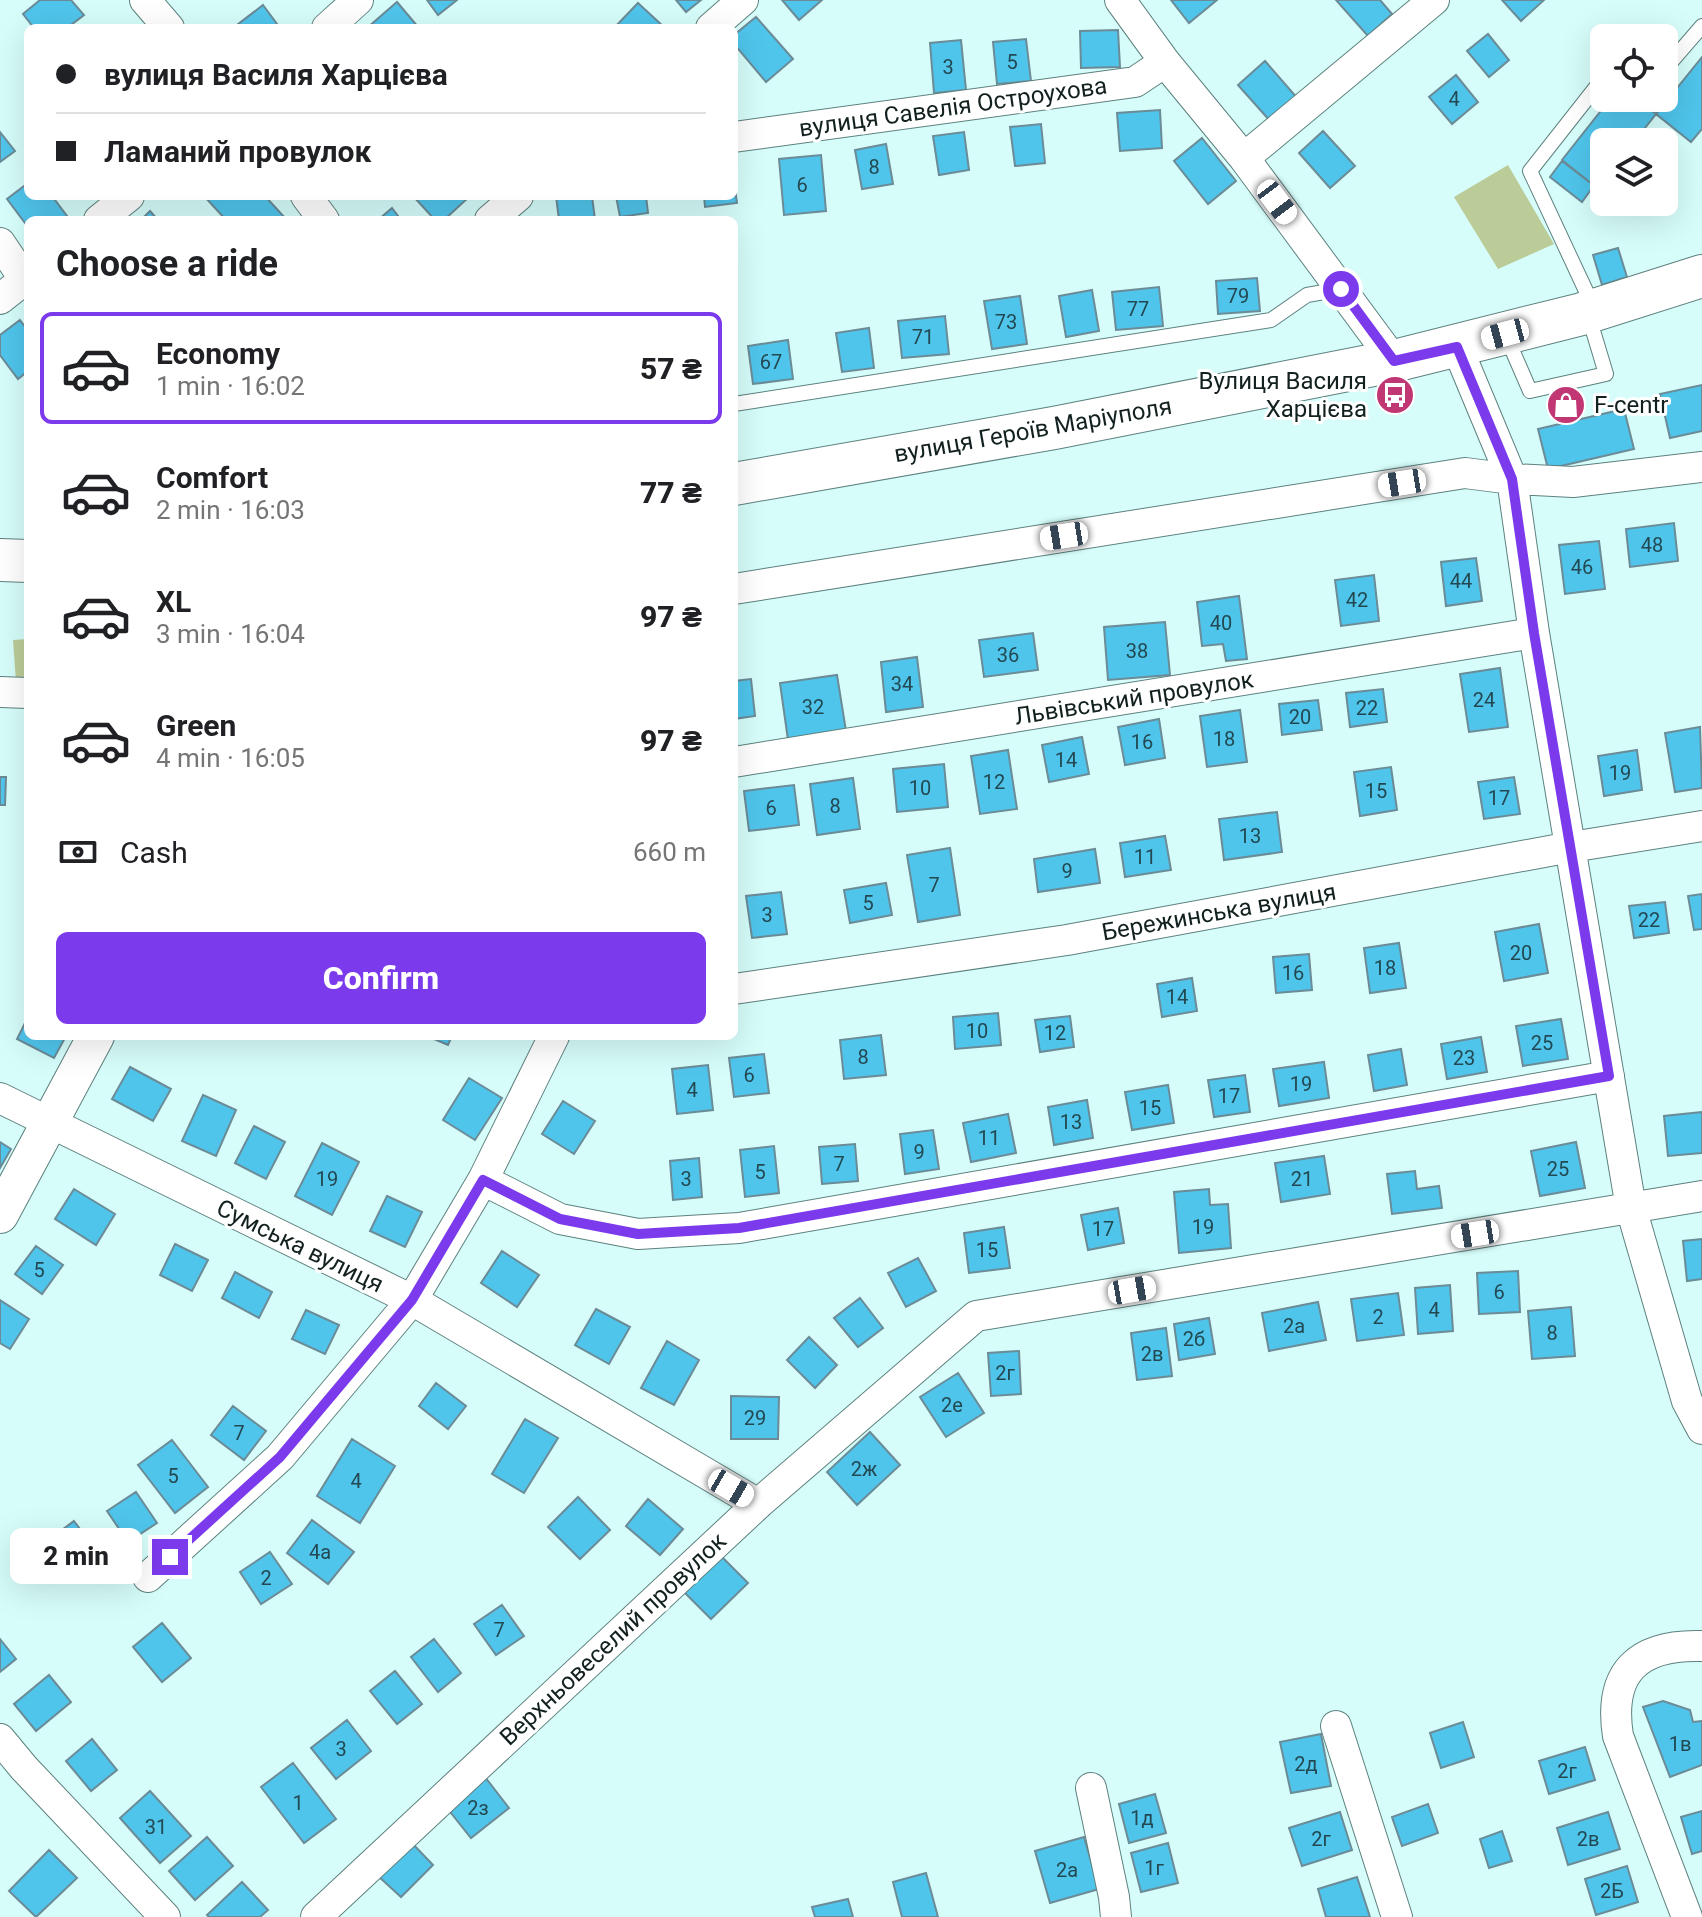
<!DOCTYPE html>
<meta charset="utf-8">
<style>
:root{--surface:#fff;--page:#f6f6f6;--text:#202124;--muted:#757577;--line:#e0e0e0;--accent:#7c3aed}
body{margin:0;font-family:Roboto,sans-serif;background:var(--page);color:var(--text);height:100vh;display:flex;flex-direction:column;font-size:30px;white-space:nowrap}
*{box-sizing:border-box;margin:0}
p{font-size:26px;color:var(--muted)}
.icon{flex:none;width:44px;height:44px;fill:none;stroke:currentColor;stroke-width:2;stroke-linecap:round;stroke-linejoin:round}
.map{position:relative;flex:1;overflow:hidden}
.panel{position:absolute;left:24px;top:216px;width:714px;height:824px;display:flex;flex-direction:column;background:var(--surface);border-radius:12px;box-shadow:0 8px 32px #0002}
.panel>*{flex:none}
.banner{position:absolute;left:24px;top:24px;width:714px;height:176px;border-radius:12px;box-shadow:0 8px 32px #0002;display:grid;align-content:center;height:176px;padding:0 32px;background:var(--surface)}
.controls{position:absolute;left:1590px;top:24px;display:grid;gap:16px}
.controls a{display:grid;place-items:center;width:88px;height:88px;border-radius:12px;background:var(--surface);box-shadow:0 8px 32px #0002;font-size:40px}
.end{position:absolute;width:36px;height:36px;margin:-18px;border:10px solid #7c3aed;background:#fff;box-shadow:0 0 0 4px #fff}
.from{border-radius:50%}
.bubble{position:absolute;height:56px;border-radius:12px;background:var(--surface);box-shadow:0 8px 32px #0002;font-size:26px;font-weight:800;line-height:56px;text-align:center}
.car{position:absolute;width:24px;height:48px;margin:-24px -12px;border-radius:10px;box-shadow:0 0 6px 2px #0007;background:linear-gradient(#fff 24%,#345 0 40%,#fff 0 76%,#345 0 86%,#fff 0)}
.banner b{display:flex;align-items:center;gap:28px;height:76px;font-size:30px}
.banner b+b{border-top:2px solid var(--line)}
.banner i{width:20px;height:20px;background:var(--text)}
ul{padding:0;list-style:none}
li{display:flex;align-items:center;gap:24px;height:112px;margin:0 16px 12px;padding:0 16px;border:4px solid transparent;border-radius:12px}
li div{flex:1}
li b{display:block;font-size:30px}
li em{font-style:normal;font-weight:800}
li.on{border-color:var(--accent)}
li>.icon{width:72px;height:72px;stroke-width:1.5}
h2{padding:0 32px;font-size:36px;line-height:96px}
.pay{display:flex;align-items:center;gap:20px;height:88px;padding:0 32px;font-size:30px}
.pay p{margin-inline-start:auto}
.cta{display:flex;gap:16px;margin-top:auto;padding:16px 32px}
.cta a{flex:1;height:92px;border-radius:12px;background:var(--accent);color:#fff;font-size:32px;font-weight:800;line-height:92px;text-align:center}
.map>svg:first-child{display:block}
.green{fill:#bbcc98}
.building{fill:#50c5ec;stroke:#6b8b97;stroke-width:2}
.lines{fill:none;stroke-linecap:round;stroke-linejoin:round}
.service-casing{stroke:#5d817e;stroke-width:16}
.minor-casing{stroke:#5d817e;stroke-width:32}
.tertiary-casing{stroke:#5d817e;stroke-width:38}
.secondary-casing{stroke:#5d817e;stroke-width:44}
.service{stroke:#fff;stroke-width:14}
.minor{stroke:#fff;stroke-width:30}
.tertiary{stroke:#fff;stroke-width:36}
.secondary{stroke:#fff;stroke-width:42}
.route{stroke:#7c3aed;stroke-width:10}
.labels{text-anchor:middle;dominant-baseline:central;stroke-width:6;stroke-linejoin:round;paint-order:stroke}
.number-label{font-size:20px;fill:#224952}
.street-label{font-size:24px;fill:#12201f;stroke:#fff}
.poi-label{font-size:24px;fill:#12201f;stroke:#fff;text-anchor:end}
</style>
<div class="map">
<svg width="1702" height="1917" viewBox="0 0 1702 1917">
<rect width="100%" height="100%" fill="#d6fdfa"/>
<path class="green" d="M1508,165L1554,244L1498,269L1454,197Z
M28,639V681L16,682L13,640Z"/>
<path class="building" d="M40,0H71L84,15L67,28H34L23,14Z
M427,0H457L438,15Z
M676,0H701L686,12Z
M782,0H822L799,20Z
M1171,0H1217L1189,23Z
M1336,0H1380L1392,14L1368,36Z
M1502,0H1544L1521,21Z
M397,2L419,28H367Z
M638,3L665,28H614Z
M263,5L280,28H233Z
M756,17L793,59L766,82L734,44V35Z
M1118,30L1120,67L1081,68L1080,31Z
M1488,34L1509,60L1489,77L1467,51Z
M1026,39L1031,81L997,84L993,42Z
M961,40L966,90L934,93L930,43Z
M1702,57V129L1691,142L1656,114Z
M1265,61L1298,99L1271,122L1238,85Z
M1456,75L1478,102L1452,124L1429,97Z
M1611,98H1636L1656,114L1634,142H1604V180L1597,188L1562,160Z
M1160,110L1162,148L1120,151L1117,113Z
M1041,124L1045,163L1015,166L1010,127Z
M1323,131L1355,166L1330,188L1299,153Z
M0,132L15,151L0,162Z
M964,132L969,170L939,175L933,136Z
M1202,138L1236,181L1208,204L1174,161Z
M886,144L893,184L862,189L855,150Z
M821,155L826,211L784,215L779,159Z
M1562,161L1597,188L1604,180V192L1599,198L1590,191L1582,202L1550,177Z
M734,182L737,203L705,207L704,196H734Z
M28,183V196H52L70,220H28V227L7,199Z
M204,196H265L286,219L226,220Z
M413,196H470L444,220H435Z
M556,196H592L595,220H559Z
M616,196H646L648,213L620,217Z
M392,208L401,220H378Z
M150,211L158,220H141Z
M1618,248L1627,277L1602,285L1593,255Z
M1257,278L1260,311L1218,314L1216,281Z
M1159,287L1163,326L1116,330L1112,292Z
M1092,290L1099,331L1066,337L1059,296Z
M1020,296L1027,344L992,349L984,301Z
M945,316L949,354L902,358L898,321Z
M20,320L28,331V371L18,379L0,355V335Z
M869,328L874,368L842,372L836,333Z
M788,340L793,379L753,384L748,346Z
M1702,385V431L1670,438L1660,394Z
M1624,409L1634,449L1548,469L1538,429Z
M1674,523L1678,561L1630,567L1626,529Z
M1599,541L1605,589L1565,594L1559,545Z
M1476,558L1482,601L1446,606L1441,562Z
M1374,575L1379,621L1341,626L1335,580Z
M1239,596L1247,659L1226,661L1223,644L1202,646L1197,602Z
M1165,622L1170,675L1108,680L1104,627Z
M1033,633L1038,670L984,677L979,640Z
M917,657L923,707L886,712L881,662Z
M1500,668L1508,727L1469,732L1460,674Z
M837,675L846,731L788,740L780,683Z
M751,679L755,716L734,719V681Z
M1383,689L1387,722L1350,727L1346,693Z
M1318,700L1322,730L1282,735L1279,704Z
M1240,710L1247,762L1207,767L1200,716Z
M1159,719L1165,758L1125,765L1118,727Z
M1700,727L1702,788L1675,792L1665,733Z
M1082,737L1089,774L1049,782L1042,745Z
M1008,750L1017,809L980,814L971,756Z
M1637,750L1642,790L1604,796L1598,756Z
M944,764L948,807L897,812L893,769Z
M1391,767L1397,810L1360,816L1354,772Z
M0,777H6L5,805H0Z
M1514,777L1520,814L1484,819L1478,782Z
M853,778L860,829L817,835L810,784Z
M794,785L799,825L749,831L744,791Z
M1277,812L1282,852L1224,860L1219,819Z
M1165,836L1171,870L1125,877L1120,843Z
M950,848L960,915L918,922L907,855Z
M1095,849L1100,883L1038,892L1034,859Z
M886,883L892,915L850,923L844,890Z
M781,892L787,934L752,938L746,896Z
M1702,894V929L1694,930L1688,896Z
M1665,902L1669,933L1634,938L1629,906Z
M1539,924L1548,973L1504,981L1495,932Z
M1399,943L1406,988L1370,993L1364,948Z
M1309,954L1312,990L1276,993L1273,957Z
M1192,978L1197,1011L1162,1017L1157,984Z
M998,1013L1001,1045L955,1049L953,1017Z
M1070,1016L1074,1047L1040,1052L1035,1020Z
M28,1017V1036H66L54,1058L17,1039Z
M1561,1019L1568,1059L1523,1066L1516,1026Z
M881,1035L886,1075L844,1079L840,1040Z
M427,1036H452L448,1045Z
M1481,1037L1487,1072L1447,1079L1441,1044Z
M1401,1049L1407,1085L1374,1091L1368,1055Z
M764,1054L769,1093L734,1097L729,1058Z
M1324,1062L1329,1098L1279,1106L1273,1069Z
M708,1065L713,1110L677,1114L672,1069Z
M130,1067L171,1089L153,1121L112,1099Z
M1245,1075L1250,1112L1214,1117L1208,1080Z
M469,1078L502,1098L475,1140L443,1120Z
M1168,1085L1174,1123L1132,1130L1125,1092Z
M203,1095L236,1110L216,1156L182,1141Z
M1087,1100L1093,1138L1054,1145L1048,1107Z
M563,1101L595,1121L574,1154L542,1134Z
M1702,1112V1153L1668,1156L1664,1116Z
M1008,1114L1016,1153L971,1162L963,1123Z
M254,1126L285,1142L266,1179L235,1163Z
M933,1130L939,1169L905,1174L900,1134Z
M0,1142L11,1149L0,1168Z
M1576,1142L1585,1188L1540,1196L1531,1151Z
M322,1143L359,1162L332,1215L295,1196Z
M855,1144L858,1181L822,1184L819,1147Z
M774,1146L779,1193L745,1197L740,1150Z
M1324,1156L1330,1194L1281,1202L1275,1163Z
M699,1158L702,1197L673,1200L670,1161Z
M1415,1171L1417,1189L1439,1186L1442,1208L1392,1214L1387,1174Z
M74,1189L115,1214L96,1245L55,1219Z
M1209,1189L1210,1205L1228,1204L1231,1248L1179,1253L1174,1192Z
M387,1196L422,1212L405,1247L370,1231Z
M1118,1208L1124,1243L1088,1250L1081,1215Z
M1004,1227L1010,1268L969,1273L964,1233Z
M1702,1239V1279L1687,1281L1683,1241Z
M175,1244L208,1260L192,1291L160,1275Z
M36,1246L63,1265L42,1294L15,1274Z
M502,1251L539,1275L517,1307L481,1283Z
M918,1258L936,1291L906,1307L888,1273Z
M1518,1271L1520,1312L1479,1314L1477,1273Z
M235,1272L272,1292L259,1318L222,1298Z
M1450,1285L1453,1331L1418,1334L1415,1288Z
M1398,1293L1404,1335L1357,1341L1351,1299Z
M860,1298L883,1328L858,1347L834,1318Z
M0,1300L29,1319L10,1349L0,1343Z
M1318,1302L1326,1340L1269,1351L1262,1313Z
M1571,1307L1575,1356L1532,1359L1528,1311Z
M596,1309L630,1327L609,1364L575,1345Z
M306,1310L339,1325L325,1354L292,1339Z
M1209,1318L1215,1354L1179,1360L1174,1324Z
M1166,1328L1172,1376L1137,1380L1131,1333Z
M809,1337L837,1365L815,1388L787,1360Z
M667,1341L699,1360L674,1405L641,1388Z
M1019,1351L1021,1394L991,1396L988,1353Z
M958,1373L984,1413L946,1437L920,1397Z
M436,1383L466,1406L448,1429L419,1406Z
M731,1396L779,1397L778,1439H731Z
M233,1406L266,1431L244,1460L211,1435Z
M525,1419L558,1438L524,1493L492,1474Z
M870,1432L900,1465L857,1505L827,1472Z
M352,1439L395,1466L360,1523L317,1496Z
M172,1440L208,1487L175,1513L138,1465Z
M136,1492L157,1523L128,1542L107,1511Z
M578,1497L610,1530L580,1559L548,1527Z
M648,1499L683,1529L660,1555L626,1526Z
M312,1520L354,1552L328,1584L287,1553Z
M74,1521L101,1557L74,1577L47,1541Z
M270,1552L292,1584L261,1604L240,1572Z
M719,1554L748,1583L711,1619L683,1591Z
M502,1605L524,1636L496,1655L474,1624Z
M162,1623L191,1658L162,1682L133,1647Z
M0,1639L16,1659L0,1672Z
M434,1639L461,1673L438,1692L411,1657Z
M395,1671L422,1704L397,1724L370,1691Z
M49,1675L71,1702L36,1731L14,1704Z
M1663,1701L1690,1710L1693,1722L1702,1721V1765L1670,1777L1643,1707Z
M347,1720L371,1751L336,1779L311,1748Z
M1463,1722L1474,1757L1441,1768L1430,1733Z
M1321,1734L1331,1786L1291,1793L1280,1742Z
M92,1739L117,1770L91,1791L66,1761Z
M1585,1747L1595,1780L1549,1794L1539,1761Z
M293,1763L336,1819L304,1843L261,1787Z
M485,1777L509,1808L471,1838L447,1808Z
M150,1791L191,1836L160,1863L120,1818Z
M1155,1794L1166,1833L1129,1843L1119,1804Z
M1428,1804L1438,1833L1402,1846L1392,1817Z
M1702,1811V1851L1692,1854L1681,1817Z
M1340,1812L1352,1850L1302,1866L1289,1828Z
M1608,1812L1620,1849L1568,1865L1557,1828Z
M1502,1831L1512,1861L1489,1868L1480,1839Z
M207,1837L233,1866L195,1900L169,1871Z
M1084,1837L1099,1889L1050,1903L1035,1851Z
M410,1841L433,1865L401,1897L377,1875Z
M1168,1843L1178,1883L1141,1892L1131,1853Z
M49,1850L77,1878L36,1917L9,1891Z
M1627,1866L1638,1902L1596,1915L1585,1879Z
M926,1873L938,1917H902L893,1882Z
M1357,1877L1370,1917H1326L1318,1889Z
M242,1882L268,1910L260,1917H209L207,1915Z
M848,1899L853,1917H815L812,1907Z"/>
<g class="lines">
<g class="service-casing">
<path id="service" d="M1664,70L1702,26
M1593,306L1530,171L1604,77
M1507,338L1530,391L1606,374L1588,314
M734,404L1271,320L1307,295L1341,289"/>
</g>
<g class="minor-casing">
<path id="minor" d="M145,0L169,28
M1120,0L1165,62L1244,158L1394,361
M327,28L358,0
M711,28L743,0
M734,137L1135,82L1165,62
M1244,158L1434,0
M306,196L324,220
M99,220L129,196
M490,220L518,196
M0,243L25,280
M0,299L28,277
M1457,347L1512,479L1534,633L1631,1208L1687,1401L1702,1429
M734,589L1465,473L1512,479L1573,482L1702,467
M0,692L28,693
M734,762L1534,633
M734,989L1067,940L1571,847L1702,826
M0,1098L412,1300L758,1504
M483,1180L560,1219L638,1234L739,1228L1609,1076
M148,1577L280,1457L412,1300L483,1180L554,1036
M1336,1726L1397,1917
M0,1739L24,1768L165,1917
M1091,1788L1114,1897L1116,1917
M316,1917L758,1504L976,1316L1702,1196
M1687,1917L1618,1736C1608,1672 1638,1644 1702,1646"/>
</g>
<g class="tertiary-casing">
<path id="tertiary" d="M0,1215L96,1036"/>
</g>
<g class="secondary-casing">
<path id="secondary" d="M734,484L1054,428L1394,361L1582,314L1702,276
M0,560L28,561"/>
</g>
<use href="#service" class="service"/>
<use href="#minor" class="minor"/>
<use href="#tertiary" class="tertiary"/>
<use href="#secondary" class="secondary"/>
</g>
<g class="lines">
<path class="route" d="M170,1557L280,1457L412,1300L483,1180L560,1219L638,1234L739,1228L1609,1076L1534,633L1512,479L1457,347L1394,361L1341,289"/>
</g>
<defs>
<g id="bus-disc" transform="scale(2)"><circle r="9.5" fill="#c13773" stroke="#fff"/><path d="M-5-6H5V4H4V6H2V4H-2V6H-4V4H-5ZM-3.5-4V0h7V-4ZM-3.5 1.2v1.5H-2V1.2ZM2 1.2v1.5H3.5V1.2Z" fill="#fff"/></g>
<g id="shop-disc" transform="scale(2)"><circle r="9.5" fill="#c13773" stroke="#fff"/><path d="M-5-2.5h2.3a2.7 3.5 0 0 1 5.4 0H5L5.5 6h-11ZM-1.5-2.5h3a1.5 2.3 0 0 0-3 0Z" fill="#fff"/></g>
</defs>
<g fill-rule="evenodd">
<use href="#bus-disc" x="1395" y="395"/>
<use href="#shop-disc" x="1566" y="405"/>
</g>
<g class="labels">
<g class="number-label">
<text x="1012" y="62">5</text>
<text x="948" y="67">3</text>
<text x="1454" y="99">4</text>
<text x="874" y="167">8</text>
<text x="802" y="185">6</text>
<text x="1238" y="296">79</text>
<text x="1138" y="309">77</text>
<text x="1006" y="322">73</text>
<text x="923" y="337">71</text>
<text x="771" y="362">67</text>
<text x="1652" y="545">48</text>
<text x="1582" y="567">46</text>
<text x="1461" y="581">44</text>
<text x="1357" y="600">42</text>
<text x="1221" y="623">40</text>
<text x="1137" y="651">38</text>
<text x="1008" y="655">36</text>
<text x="902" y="684">34</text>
<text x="1484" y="700">24</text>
<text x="813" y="707">32</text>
<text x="1367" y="708">22</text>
<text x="1300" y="717">20</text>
<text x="1224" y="739">18</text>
<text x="1142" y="742">16</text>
<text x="1066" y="760">14</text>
<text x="1620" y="773">19</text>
<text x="994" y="782">12</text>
<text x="920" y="788">10</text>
<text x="1376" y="791">15</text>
<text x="1499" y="798">17</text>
<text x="835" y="806">8</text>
<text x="771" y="808">6</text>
<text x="1250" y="836">13</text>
<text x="1145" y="857">11</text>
<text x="1067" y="871">9</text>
<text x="934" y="885">7</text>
<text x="868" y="903">5</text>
<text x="767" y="915">3</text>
<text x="1649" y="920">22</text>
<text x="1521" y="953">20</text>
<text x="1385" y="968">18</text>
<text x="1293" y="973">16</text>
<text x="1177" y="997">14</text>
<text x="977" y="1031">10</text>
<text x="1055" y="1033">12</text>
<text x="1542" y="1043">25</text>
<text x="863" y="1057">8</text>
<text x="1464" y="1058">23</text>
<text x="749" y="1075">6</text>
<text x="1301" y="1084">19</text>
<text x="692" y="1090">4</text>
<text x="1229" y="1096">17</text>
<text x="1150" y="1108">15</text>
<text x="1071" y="1122">13</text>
<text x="989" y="1138">11</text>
<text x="919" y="1152">9</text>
<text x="839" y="1164">7</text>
<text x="1558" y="1169">25</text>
<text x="760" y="1172">5</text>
<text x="327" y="1179">19</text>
<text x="686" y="1179">3</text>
<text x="1302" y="1179">21</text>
<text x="1203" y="1227">19</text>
<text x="1103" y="1229">17</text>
<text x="987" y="1250">15</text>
<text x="39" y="1270">5</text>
<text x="1499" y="1292">6</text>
<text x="1434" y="1310">4</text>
<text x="1378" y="1317">2</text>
<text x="1294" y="1326">2а</text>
<text x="1552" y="1333">8</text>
<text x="1194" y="1339">2б</text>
<text x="1152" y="1354">2в</text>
<text x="1005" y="1373">2г</text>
<text x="952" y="1405">2е</text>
<text x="755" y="1418">29</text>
<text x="239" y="1433">7</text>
<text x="864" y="1469">2ж</text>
<text x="173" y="1476">5</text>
<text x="356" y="1481">4</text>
<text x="320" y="1552">4а</text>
<text x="266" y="1578">2</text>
<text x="499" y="1630">7</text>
<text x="1680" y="1744">1в</text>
<text x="341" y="1749">3</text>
<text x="1306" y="1764">2д</text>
<text x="1567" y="1771">2г</text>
<text x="298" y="1803">1</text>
<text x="478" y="1808">2з</text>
<text x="1142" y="1818">1д</text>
<text x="156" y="1827">31</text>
<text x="1321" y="1839">2г</text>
<text x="1588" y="1839">2в</text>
<text x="1154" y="1868">1г</text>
<text x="1067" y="1870">2а</text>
<text x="1612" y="1891">2Б</text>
</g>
<g class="street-label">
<text transform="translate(953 107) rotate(-8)">вулиця Савелія Остроухова</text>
<text transform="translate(1033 430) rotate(-10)">вулиця Героїв Маріуполя</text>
<text transform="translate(1134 698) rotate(-9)">Львівський провулок</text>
<text transform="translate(1219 912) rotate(-10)">Бережинська вулиця</text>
<text transform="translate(300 1246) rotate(26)">Сумська вулиця</text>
<text transform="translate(613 1639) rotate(-43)">Верхньовеселий провулок</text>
</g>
<g class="poi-label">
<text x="1367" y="381">Вулиця Василя<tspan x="1367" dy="28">Харцієва</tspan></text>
<text x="1594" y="405" text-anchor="start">F-centr</text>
</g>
</g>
</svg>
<div class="controls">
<a><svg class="icon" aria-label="locate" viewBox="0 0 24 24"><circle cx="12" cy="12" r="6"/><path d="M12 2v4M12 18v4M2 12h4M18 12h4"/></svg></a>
<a><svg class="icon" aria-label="layers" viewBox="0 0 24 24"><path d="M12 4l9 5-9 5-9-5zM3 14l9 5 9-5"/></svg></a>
</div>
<i class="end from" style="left:1341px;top:289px"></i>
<i class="end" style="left:170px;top:1557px"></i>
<div class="bubble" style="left:10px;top:1528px;width:132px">2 min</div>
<i class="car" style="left:1277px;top:202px;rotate:143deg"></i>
<i class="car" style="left:1505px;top:334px;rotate:255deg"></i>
<i class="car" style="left:1402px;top:483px;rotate:261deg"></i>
<i class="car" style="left:1064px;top:536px;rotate:261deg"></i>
<i class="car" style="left:1475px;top:1234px;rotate:261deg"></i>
<i class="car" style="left:1132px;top:1290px;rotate:80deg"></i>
<i class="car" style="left:731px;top:1488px;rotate:120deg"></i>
<div class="banner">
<b><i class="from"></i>вулиця Василя Харцієва</b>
<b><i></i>Ламаний провулок</b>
</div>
<section class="panel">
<h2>Choose a ride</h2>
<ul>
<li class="on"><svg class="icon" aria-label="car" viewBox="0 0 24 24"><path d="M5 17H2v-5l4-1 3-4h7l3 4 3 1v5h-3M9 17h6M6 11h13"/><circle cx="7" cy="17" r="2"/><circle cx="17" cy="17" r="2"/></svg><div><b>Economy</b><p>1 min · 16:02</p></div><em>57 ₴</em></li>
<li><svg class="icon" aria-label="car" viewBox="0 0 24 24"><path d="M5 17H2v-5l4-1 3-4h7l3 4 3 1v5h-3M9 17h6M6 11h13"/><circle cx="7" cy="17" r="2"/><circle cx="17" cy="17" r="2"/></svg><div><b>Comfort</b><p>2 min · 16:03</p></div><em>77 ₴</em></li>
<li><svg class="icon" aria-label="car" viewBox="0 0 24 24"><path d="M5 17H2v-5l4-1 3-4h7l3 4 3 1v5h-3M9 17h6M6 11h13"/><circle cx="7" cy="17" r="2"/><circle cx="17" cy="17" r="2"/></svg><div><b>XL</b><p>3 min · 16:04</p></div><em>97 ₴</em></li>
<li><svg class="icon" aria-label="car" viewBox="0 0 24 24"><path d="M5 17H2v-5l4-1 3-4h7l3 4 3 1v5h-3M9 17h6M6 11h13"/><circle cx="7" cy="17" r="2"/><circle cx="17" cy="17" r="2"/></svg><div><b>Green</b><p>4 min · 16:05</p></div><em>97 ₴</em></li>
</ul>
<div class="pay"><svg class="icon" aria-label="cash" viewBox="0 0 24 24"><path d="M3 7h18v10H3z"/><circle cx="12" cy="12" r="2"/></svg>Cash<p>660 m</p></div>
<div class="cta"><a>Confirm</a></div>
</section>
</div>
